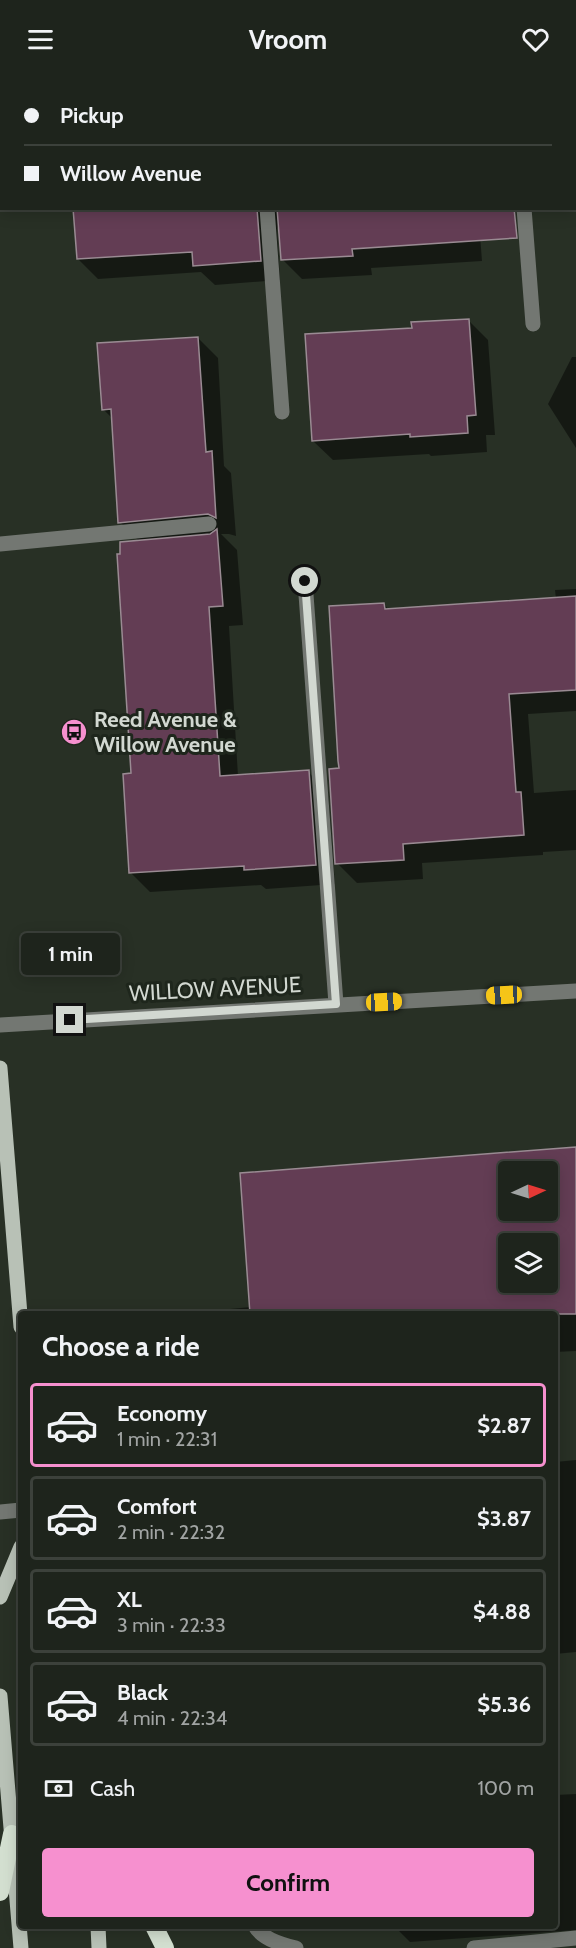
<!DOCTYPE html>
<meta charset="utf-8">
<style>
:root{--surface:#1e241c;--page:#2b3029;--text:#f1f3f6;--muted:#a1a4a3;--line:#3c413b;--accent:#f690cf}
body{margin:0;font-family:Cabin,sans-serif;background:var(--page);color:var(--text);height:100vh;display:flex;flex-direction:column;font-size:22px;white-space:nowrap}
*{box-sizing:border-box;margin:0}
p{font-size:20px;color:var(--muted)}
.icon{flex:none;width:33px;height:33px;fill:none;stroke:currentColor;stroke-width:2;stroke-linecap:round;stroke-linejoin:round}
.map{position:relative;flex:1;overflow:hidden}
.panel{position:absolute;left:18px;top:1233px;width:540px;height:618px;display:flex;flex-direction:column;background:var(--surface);border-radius:6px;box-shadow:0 3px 15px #0003,0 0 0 2px var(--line)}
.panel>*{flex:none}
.hud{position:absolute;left:0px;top:0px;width:576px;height:132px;box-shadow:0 3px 15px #0003,0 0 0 2px var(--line);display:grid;align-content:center;height:132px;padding:0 24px;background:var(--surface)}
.needle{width:39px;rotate:86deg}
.tools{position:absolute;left:498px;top:1083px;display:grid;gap:12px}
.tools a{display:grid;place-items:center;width:60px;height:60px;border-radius:6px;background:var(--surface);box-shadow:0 3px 15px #0003,0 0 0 2px var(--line);font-size:30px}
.end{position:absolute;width:27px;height:27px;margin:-14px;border:8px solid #d2d8d1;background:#111;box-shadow:0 0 0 3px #111}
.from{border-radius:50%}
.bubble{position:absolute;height:42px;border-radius:6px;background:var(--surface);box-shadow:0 3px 15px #0003,0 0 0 2px var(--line);font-size:20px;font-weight:700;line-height:42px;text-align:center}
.car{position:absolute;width:18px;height:36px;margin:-18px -9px;border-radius:8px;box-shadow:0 0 4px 2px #0007;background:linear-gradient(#f5c518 24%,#345 0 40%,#f5c518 0 76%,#345 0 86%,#f5c518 0)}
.hud b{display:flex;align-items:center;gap:21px;height:57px;font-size:22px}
.hud b+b{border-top:2px solid var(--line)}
.hud i{width:15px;height:15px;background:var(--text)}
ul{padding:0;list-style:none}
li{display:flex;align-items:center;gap:18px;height:84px;margin:0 12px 9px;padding:0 12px;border:3px solid var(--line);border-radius:6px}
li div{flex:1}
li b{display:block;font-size:22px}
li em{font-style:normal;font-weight:700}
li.current{border-color:var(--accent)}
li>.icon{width:54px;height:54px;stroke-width:1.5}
h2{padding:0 24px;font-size:27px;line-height:72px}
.pay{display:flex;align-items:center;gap:15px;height:66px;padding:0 24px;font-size:22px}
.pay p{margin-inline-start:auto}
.action{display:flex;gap:12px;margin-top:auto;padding:12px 24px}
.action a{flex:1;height:69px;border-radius:6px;background:var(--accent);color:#111;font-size:24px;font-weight:700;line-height:69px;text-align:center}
header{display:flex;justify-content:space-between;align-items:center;height:78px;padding:0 24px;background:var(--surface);font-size:27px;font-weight:700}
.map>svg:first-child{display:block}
.shadow{fill:#0007;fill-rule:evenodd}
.building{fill:#633d54;stroke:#9a8b93;stroke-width:1.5;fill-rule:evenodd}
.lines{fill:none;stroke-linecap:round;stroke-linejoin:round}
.minor{stroke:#737772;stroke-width:15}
.major{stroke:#b8c1b6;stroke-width:15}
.highway{stroke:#d3dfd0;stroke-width:18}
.route{stroke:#d2d8d1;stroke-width:8}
.labels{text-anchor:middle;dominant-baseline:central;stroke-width:6;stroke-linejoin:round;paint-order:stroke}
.poi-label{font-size:22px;font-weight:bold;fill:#d2d8d1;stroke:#1e261c;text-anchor:start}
.street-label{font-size:22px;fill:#d2d8d1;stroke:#1e261c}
</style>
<header><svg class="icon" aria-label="menu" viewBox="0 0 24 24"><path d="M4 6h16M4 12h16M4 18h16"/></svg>Vroom<svg class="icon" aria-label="heart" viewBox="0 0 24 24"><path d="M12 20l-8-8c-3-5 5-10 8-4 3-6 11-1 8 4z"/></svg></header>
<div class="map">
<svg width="576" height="1870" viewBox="0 0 576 1870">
<rect width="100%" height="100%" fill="#283025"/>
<path class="shadow" d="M74,130H478L482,183L371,190L372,197L302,201L282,181L279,145L277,151L280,202L215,207L201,194L98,201L78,181Z
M468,242L488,262L495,357H486L487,374L431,378L429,376L333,382L313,363L413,251Z
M198,260L218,280L224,388L231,395L236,458L229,456H221L237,472L243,547L229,548L238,698L308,694L328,713L335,806L266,811L261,807L150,814L130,794L140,464L120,444L113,341L103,331Z
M572,279H576V370L548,326Z
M576,511V633L528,636L534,715L576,712V772L543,774V777L422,785L423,801L357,805L337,785L340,692L384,526L389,532L556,521L555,512Z
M576,1071V1273L555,1274V1236H231L230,1231L251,1229L241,1097ZM508,1094H548V1132H508ZM508,1166H548V1204H508Z
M576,1382V1574L555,1576V1384Z
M576,1716V1852L410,1864L394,1848H555V1717Z"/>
<path class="building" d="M73,130H257L261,183L193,188L192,174L77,181Z
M277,130H514L517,160L352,171L353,178L281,182Z
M469,241L476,337L467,338L468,355L410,359V356L312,363L305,256L412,250L411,244Z
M198,259L206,374L212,373L216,440L208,436L118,445L111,331L102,332L97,265Z
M217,451L223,528L209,529L220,698L309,692L316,787L244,792V788L129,795L123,696L131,695L117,476H120V464L210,456Z
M576,518V612L509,616L516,714H521L524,757L403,766L404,782L335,786L329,691L339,690L338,683L329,528L384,525L385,531Z
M576,1069V1236H250L240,1095ZM508,1094H548V1132H508ZM508,1166H548V1204H508Z"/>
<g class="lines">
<path class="minor" d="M258,0V2
M481,0L482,2
M144,2L167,0
M0,12L2,11
M267,130L282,334
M524,130L533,246
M0,466L209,446
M305,503L336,926
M0,947L576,913
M0,1434L21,1432
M255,1848C262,1861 283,1867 296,1870
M474,1870L576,1860"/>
<path class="major" d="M0,990L21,1249
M0,1519L21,1469
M0,1618L21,1870
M98,1848L99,1870"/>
<path class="highway" d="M0,1814L12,1756
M154,1848L165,1870"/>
</g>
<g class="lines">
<path class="route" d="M70,942L336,926L305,503"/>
</g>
<defs>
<g id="bus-disc" transform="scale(1.35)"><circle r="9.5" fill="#f690cf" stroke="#1e261c"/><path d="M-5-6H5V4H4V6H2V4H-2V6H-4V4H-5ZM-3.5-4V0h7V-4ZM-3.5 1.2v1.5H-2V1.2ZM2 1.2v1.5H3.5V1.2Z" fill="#111"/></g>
</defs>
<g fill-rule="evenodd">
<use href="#bus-disc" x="74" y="654"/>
</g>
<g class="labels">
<g class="poi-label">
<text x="94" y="641">Reed Avenue &amp;<tspan x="94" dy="25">Willow Avenue</tspan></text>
</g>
<g class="street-label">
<text transform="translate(215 911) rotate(-3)">WILLOW AVENUE</text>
</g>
</g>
</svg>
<div class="tools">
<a><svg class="needle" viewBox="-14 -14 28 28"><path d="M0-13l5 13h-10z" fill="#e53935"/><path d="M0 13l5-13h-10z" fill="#a1a4a3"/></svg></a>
<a><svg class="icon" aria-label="layers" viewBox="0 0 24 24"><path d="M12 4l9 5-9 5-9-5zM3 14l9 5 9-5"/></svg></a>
</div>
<i class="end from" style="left:305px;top:503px"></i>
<i class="end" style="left:70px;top:942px"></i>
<div class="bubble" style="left:21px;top:855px;width:99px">1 min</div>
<i class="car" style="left:504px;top:917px;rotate:267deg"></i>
<i class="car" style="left:384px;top:924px;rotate:87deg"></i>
<div class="hud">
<b><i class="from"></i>Pickup</b>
<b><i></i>Willow Avenue</b>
</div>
<section class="panel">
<h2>Choose a ride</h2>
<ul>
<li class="current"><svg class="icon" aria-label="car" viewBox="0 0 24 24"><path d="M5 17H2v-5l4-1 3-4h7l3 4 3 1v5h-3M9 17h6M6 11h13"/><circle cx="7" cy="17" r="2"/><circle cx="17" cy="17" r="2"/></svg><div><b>Economy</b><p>1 min · 22:31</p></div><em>$2.87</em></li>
<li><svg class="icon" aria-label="car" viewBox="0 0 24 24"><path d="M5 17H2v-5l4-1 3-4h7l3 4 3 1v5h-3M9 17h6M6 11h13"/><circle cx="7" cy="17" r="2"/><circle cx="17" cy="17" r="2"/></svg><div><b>Comfort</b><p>2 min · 22:32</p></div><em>$3.87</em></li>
<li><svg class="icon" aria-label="car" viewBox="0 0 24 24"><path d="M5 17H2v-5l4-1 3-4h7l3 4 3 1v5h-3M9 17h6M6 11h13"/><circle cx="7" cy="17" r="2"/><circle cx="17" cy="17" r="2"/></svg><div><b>XL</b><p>3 min · 22:33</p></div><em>$4.88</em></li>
<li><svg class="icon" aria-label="car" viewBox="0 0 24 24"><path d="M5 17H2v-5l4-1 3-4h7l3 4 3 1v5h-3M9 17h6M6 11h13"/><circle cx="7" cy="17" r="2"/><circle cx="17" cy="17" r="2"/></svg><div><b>Black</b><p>4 min · 22:34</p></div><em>$5.36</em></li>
</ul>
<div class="pay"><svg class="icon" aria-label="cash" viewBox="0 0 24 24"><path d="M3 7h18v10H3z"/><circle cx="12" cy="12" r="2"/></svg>Cash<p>100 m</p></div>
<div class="action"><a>Confirm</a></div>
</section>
</div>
